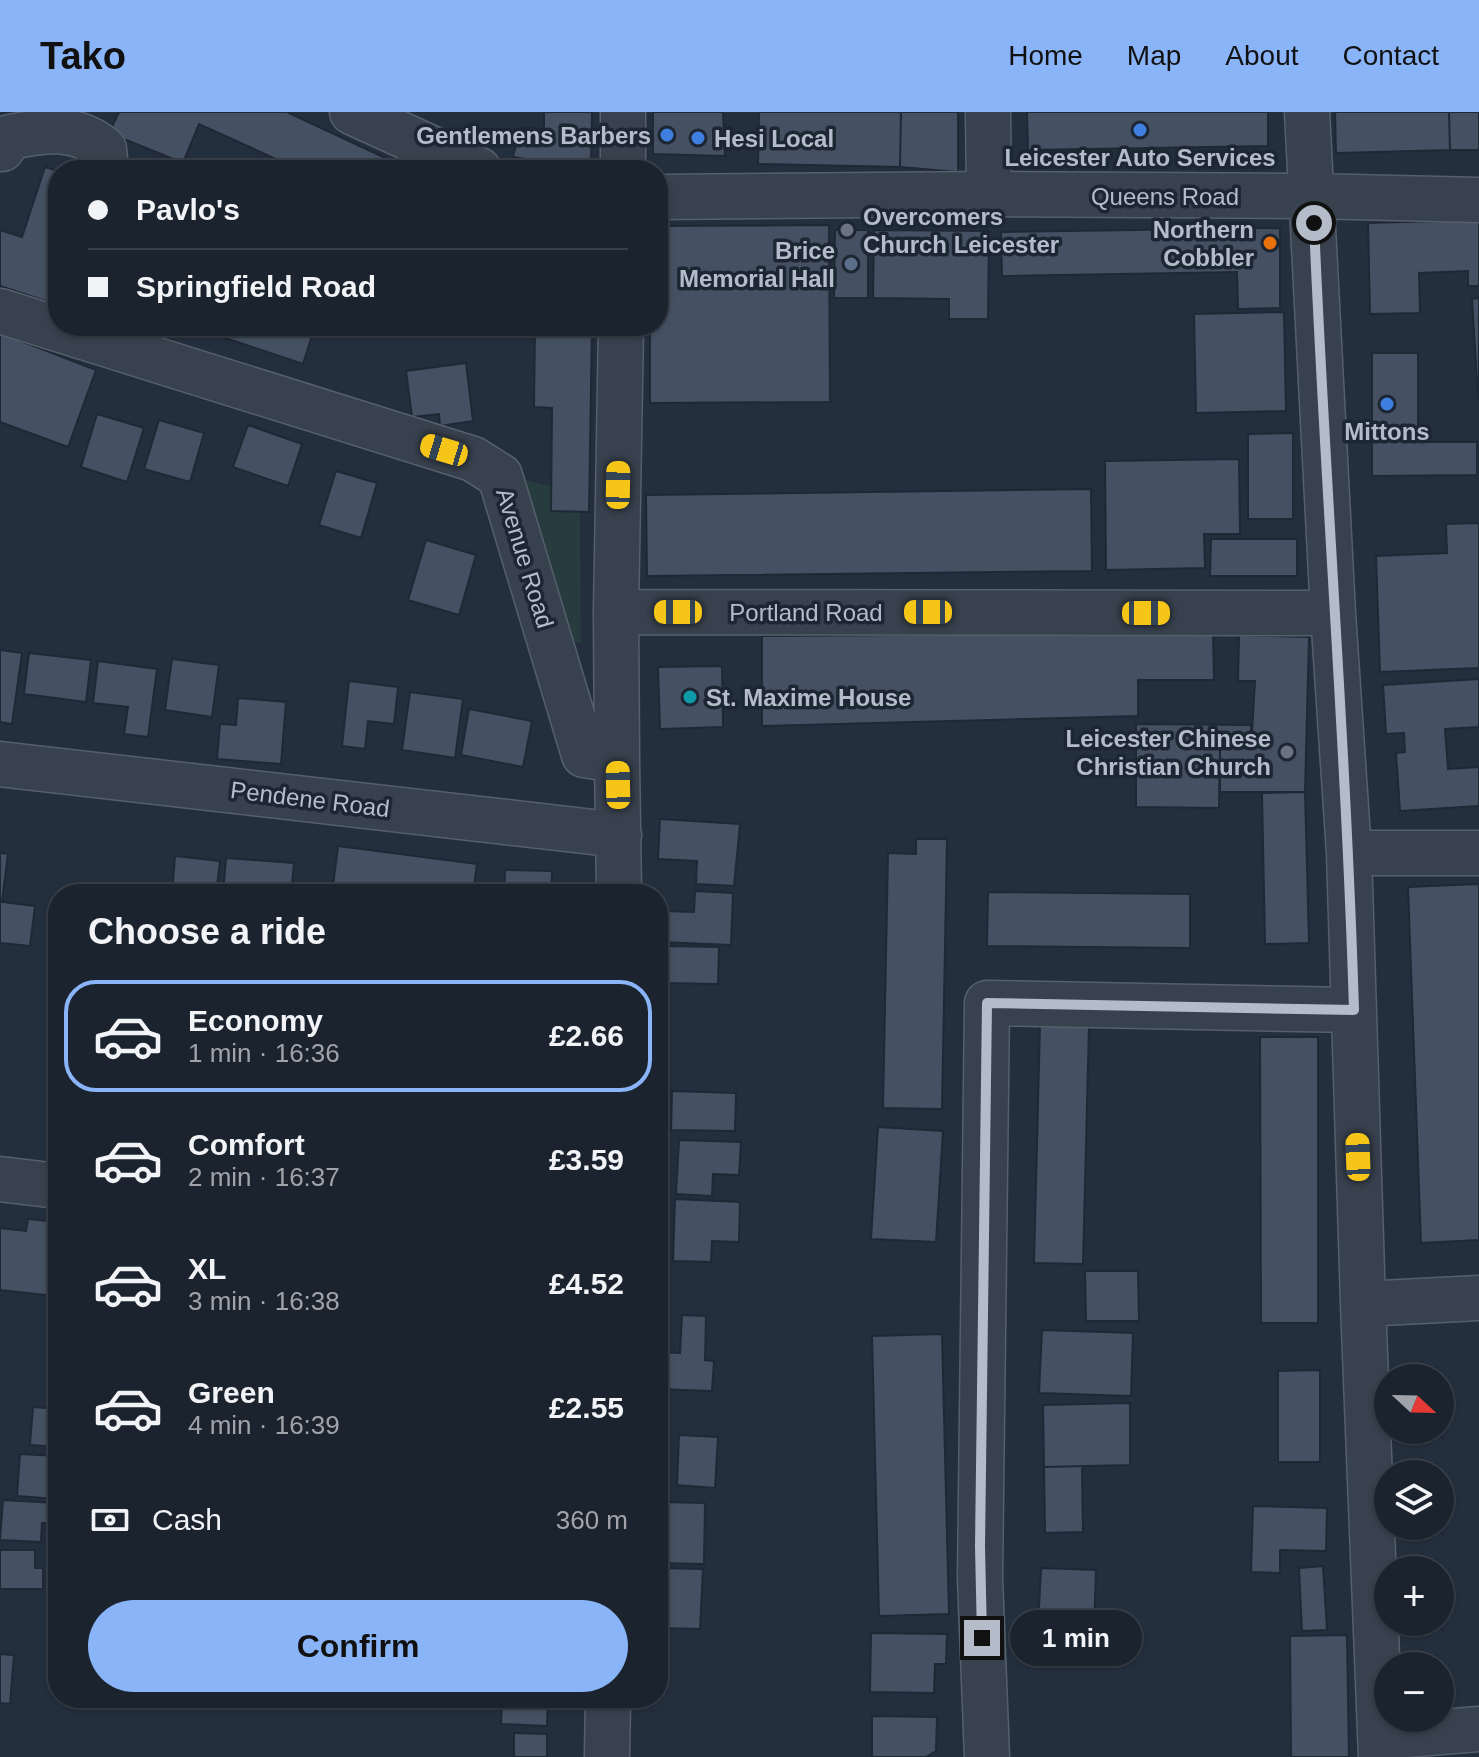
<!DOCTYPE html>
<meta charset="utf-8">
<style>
:root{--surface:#1b232e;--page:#282f3a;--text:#f1f3f6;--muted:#a0a4aa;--line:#39404a;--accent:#8ab4f8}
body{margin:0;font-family:Helvetica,sans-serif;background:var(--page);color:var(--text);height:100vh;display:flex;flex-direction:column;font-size:30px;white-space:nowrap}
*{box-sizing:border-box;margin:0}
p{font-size:26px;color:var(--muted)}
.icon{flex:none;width:44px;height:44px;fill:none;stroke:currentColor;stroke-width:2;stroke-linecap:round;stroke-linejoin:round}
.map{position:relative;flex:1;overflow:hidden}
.details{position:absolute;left:48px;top:772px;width:620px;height:824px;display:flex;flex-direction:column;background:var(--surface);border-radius:32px;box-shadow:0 2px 6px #0004,0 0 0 2px var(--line)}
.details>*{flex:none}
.top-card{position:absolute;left:48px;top:48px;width:620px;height:176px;border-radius:32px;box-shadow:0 2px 6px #0004,0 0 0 2px var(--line);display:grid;align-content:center;height:176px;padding:0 40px;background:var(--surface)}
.needle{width:52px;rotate:112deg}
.controls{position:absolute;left:1374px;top:1252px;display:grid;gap:16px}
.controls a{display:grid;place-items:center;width:80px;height:80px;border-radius:50%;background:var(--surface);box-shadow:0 2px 6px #0004,0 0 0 2px var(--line);font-size:40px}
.end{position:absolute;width:36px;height:36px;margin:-18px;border:10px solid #b4bcc9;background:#111;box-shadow:0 0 0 4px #111}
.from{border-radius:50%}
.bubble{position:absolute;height:56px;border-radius:28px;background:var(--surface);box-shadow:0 2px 6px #0004,0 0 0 2px var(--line);font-size:26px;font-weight:700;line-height:56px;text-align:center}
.car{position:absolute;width:24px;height:48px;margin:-24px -12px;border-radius:10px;box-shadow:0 0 6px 2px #0007;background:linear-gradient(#f5c518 24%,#345 0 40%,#f5c518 0 76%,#345 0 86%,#f5c518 0)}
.top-card b{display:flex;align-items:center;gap:28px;height:76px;font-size:30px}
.top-card b+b{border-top:2px solid var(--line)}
.top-card i{width:20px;height:20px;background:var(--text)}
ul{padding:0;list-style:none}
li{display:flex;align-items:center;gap:24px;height:112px;margin:0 16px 12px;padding:0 24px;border:4px solid transparent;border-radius:32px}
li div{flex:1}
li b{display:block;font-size:30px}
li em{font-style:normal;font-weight:700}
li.current{border-color:var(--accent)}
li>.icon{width:72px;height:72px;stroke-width:1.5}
h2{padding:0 40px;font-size:36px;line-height:96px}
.pay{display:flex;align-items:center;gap:20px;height:88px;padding:0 40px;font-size:30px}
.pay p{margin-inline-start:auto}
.cta{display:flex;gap:16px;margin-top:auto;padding:16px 40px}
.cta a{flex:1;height:92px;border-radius:48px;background:var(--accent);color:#111;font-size:32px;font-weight:700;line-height:92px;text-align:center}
header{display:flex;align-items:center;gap:48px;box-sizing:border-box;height:112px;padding:0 40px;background:var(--accent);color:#111}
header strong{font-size:38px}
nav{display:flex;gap:44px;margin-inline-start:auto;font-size:28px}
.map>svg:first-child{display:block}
.green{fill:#263c3f}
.building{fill:#455162;stroke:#1f2835;stroke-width:2}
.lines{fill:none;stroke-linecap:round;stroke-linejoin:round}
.minor-casing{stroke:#565f6c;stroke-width:47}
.minor{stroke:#38414e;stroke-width:44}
.route{stroke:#b4bcc9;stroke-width:10}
.shop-dot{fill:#3f7fe0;stroke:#1d2633;stroke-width:3}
.worship-dot{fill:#6b7280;stroke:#1d2633;stroke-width:3}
.food-dot{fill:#e8710a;stroke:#1d2633;stroke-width:3}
.service-dot{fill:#5c6f8a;stroke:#1d2633;stroke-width:3}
.culture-dot{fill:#0f9aa8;stroke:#1d2633;stroke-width:3}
.labels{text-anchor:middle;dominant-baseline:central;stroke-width:7;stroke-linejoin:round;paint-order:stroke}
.poi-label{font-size:24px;font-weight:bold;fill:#b4bcc9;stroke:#1d2633;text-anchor:end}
.street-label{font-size:24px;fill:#b4bcc9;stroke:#1d2633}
</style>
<header>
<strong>Tako</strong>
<nav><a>Home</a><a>Map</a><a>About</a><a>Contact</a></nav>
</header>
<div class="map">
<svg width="1479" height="1645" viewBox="0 0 1479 1645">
<rect width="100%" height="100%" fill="#242f3e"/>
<path class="green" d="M516,366L551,374V399H580L581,531L567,530Z"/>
<path class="building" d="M119,0H287L411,58H300L199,12L183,51L109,21Z
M544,0H592L591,58L513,45L520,16L544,17Z
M653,0H723L725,44L653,42Z
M759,0H901L900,55L758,52Z
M901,0H958V60L900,55Z
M1027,0H1268V34L1028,38Z
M1335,0H1449L1450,38L1336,41Z
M1449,0H1479V38H1450Z
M45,55L58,59V181L55,192L0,174V118L22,125Z
M1479,108V174H1468V159L1419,161L1420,201L1370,202L1368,111Z
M829,113L830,290L650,291V214H658V114Z
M1280,116V196L1238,197L1237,160L1002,164L1001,120Z
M835,118H868V186H834Z
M874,118L989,119L988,207H949V187L873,186Z
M1479,186V287H1478L1472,187Z
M1284,200L1286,299L1196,301L1194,202Z
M190,214H315L303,252Z
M535,214H592L589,400L551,399L552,296L534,295Z
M0,221L96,258L68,335L0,310Z
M1372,241H1418V330H1477V363L1372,364Z
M466,251L473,309L440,314L439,302L412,305L406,259Z
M97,302L144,316L127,370L81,355Z
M159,308L204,321L190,370L144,357Z
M248,313L302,332L288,374L233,355Z
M1293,321V407H1248V322Z
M1239,347L1240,422H1204L1205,456L1106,458L1105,349Z
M336,359L377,371L361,426L319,413Z
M1091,377L1092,459L647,464L646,383Z
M1479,411V556L1380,560L1376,444L1447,441L1446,412Z
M1211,427H1297V464H1210Z
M426,428L476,443L459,503L408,488Z
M1213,521L1214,568H1138V604L762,614V524Z
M1239,523L1309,525L1305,680H1220V636H1251L1255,569H1238Z
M0,538L22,541L12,612L0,610Z
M29,541L91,548L86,590L24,582Z
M172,547L219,553L212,605L165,598Z
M98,549L157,557L148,625L124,622L128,595L93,591Z
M722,554L723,615L660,617L658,555Z
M1479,567V615L1445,617L1448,657L1479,655V694L1400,699L1396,641L1405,640L1404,621L1386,622L1383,573Z
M349,569L398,575L394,612L368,609L365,637L342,634Z
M410,580L463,587L455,646L402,638Z
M238,586L286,590L281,652L217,647L220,612L236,613Z
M469,597L532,609L523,655L461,643Z
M1136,612L1251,613V636H1220L1219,696L1136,695Z
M1305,680L1309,831L1265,832L1262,681Z
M660,707L740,712L734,774L696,772L697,749L658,747Z
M916,727H947L942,997L883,996L888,741L916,742Z
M338,734L477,752L473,782H332Z
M0,741L8,742L2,790L35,794L30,834L0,831Z
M175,744L220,749L216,782H172Z
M226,746L294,751L291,782H223Z
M505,758L552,759L551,782H504Z
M1479,772V1128L1421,1131L1408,775Z
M91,776L137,782H90Z
M695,779L733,781L731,833L663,830L665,799L694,800Z
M988,780L1190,782V836L987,834Z
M665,834L719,835L718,872L664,871Z
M1040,912L1089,914L1083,1152L1034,1151Z
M1260,925H1318V1211H1261Z
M672,979L736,981L735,1019L671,1018Z
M878,1015L943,1019L936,1130L871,1127Z
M679,1028L741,1030L739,1063L713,1062L712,1084L676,1082Z
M675,1087L740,1090L739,1130L712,1129L711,1150L673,1149Z
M28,1107L58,1110L54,1184L0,1178V1116L26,1119Z
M1085,1159H1138L1139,1209H1086Z
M682,1203L706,1204L705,1248L714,1249L712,1279L658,1277V1240L680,1241Z
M1042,1218L1133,1221L1131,1284L1039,1281Z
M942,1222L949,1502L879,1504L872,1224Z
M1320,1258V1350H1278V1259Z
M1130,1291V1353L1044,1355L1043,1293Z
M33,1295L58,1297V1335L30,1333Z
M679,1323L718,1325L715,1376L677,1373Z
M20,1342L58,1344L57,1387L17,1384Z
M1044,1355H1082L1083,1420L1045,1421Z
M3,1388L56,1391L55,1411H42L41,1430L0,1428Z
M660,1390L705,1391L704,1452L659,1451Z
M1253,1394L1327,1396L1326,1439L1280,1438V1461L1251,1460Z
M0,1438H35V1456H43V1477H0Z
M1323,1454L1327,1518L1302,1519L1299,1456Z
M659,1456L703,1457L700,1517L658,1516Z
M1041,1456L1096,1458L1094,1518L1038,1516Z
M871,1521L947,1522L946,1552H935L934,1581L870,1580Z
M1347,1523L1349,1645H1291L1290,1524Z
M0,1542L14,1543L10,1592L0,1591Z
M502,1586H548L547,1614L501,1612Z
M872,1604L937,1605L936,1639L926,1645H872Z
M514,1621L547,1622V1645H514Z"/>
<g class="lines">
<g class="minor-casing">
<path id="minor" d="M352,0L479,58
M623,0V58
M988,0L989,82
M1307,0L1333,501L1349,741L1363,1192L1381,1645
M0,36L2,37L10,25C46,18 75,13 104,37L106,58
M658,85L989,82L1312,84L1479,88
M0,199L473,347L500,364L584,643L617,648L619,782
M616,500L1333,501
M617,648L616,500L621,214
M0,652L619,723
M1349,741H1479
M0,1067L58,1074
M1363,1192L1479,1186
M1381,1625L1479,1617
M607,1645L608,1586
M987,1645L980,1466L987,891L1354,898"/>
</g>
<use href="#minor" class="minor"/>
</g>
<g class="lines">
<path class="route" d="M982,1526L980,1434L987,891L1354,898C1346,635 1325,374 1314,111"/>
</g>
<g class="shop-dot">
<circle cx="1140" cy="18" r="8"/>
<circle cx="667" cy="23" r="8"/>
<circle cx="698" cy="26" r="8"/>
<circle cx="1387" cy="292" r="8"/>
</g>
<g class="worship-dot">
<circle cx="847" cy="118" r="8"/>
<circle cx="1287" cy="640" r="8"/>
</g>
<circle class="food-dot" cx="1270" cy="131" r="8"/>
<circle class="service-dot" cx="851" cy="152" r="8"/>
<circle class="culture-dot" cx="690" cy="585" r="8"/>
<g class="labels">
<g class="poi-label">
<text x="651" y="23">Gentlemens Barbers</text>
<text x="714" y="26" text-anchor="start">Hesi Local</text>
<text x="1140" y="45" text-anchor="middle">Leicester Auto Services</text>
<text x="863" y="104" text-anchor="start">Overcomers<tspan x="863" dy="28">Church Leicester</tspan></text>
<text x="1254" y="117">Northern<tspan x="1254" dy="28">Cobbler</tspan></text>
<text x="835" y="138">Brice<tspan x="835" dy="28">Memorial Hall</tspan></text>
<text x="1387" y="319" text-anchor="middle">Mittons</text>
<text x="706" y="585" text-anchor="start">St. Maxime House</text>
<text x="1271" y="626">Leicester Chinese<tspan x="1271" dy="28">Christian Church</tspan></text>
</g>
<g class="street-label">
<text x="1165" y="84">Queens Road</text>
<text transform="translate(525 446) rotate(73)">Avenue Road</text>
<text x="806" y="500">Portland Road</text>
<text transform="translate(310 687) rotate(7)">Pendene Road</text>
</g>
</g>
</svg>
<div class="controls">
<a><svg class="needle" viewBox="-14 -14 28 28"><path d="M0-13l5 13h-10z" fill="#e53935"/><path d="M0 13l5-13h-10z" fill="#a0a4aa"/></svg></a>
<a><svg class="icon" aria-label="layers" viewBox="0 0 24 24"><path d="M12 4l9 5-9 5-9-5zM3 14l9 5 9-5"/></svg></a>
<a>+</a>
<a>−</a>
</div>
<i class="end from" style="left:1314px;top:111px"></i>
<i class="end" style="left:982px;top:1526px"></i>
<div class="bubble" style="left:1010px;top:1498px;width:132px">1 min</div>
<i class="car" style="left:444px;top:338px;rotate:287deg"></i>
<i class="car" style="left:618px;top:373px;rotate:1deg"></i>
<i class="car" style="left:678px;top:500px;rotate:270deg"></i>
<i class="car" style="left:928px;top:500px;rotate:270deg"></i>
<i class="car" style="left:1146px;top:501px;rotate:90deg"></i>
<i class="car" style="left:618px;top:673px;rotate:359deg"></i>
<i class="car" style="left:1358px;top:1045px;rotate:358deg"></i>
<div class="top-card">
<b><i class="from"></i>Pavlo's</b>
<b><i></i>Springfield Road</b>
</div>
<section class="details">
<h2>Choose a ride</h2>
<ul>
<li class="current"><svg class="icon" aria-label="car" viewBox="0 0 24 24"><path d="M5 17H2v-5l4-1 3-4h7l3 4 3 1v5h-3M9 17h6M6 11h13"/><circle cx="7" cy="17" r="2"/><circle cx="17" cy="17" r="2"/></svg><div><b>Economy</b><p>1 min · 16:36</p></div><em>£2.66</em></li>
<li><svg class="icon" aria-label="car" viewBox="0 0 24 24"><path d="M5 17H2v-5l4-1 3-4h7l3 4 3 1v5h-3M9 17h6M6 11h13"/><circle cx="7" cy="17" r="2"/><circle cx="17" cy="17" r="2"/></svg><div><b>Comfort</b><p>2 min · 16:37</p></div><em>£3.59</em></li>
<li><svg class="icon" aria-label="car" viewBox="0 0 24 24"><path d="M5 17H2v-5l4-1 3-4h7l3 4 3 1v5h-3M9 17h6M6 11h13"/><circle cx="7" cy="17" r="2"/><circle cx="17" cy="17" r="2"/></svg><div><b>XL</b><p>3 min · 16:38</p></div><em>£4.52</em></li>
<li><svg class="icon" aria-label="car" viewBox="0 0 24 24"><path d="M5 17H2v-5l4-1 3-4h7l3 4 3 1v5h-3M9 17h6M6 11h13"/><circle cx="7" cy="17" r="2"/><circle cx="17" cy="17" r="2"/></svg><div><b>Green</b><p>4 min · 16:39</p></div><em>£2.55</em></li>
</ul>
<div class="pay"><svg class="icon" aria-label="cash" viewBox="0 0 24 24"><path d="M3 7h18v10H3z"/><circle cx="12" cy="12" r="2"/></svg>Cash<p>360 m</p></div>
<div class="cta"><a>Confirm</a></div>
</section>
</div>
